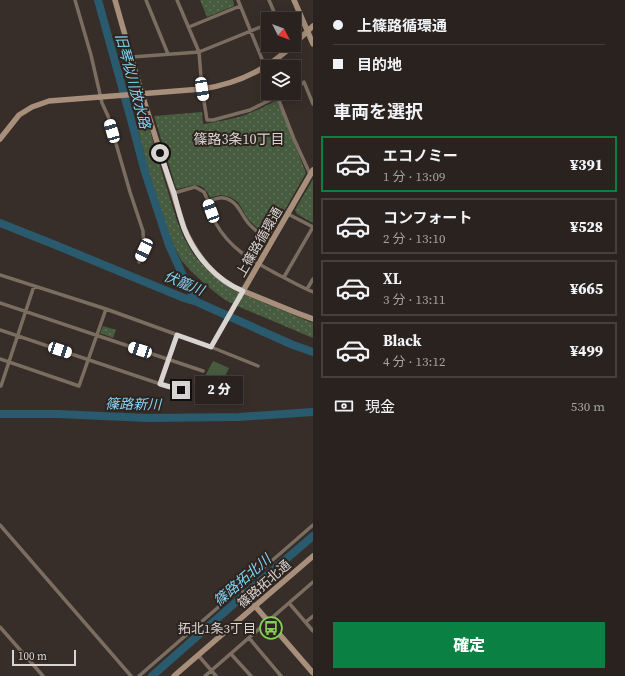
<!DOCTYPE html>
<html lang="ja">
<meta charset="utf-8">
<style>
:root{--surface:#29221f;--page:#352f2c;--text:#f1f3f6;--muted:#a5a4a4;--line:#453f3d;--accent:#0b8043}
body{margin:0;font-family:"Source Serif 4","Noto Sans JP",serif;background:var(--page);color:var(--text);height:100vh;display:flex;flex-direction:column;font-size:15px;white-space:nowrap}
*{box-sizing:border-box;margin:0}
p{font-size:13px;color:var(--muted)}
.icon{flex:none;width:22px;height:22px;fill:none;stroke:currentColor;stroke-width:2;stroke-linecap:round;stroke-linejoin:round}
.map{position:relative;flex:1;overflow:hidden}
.side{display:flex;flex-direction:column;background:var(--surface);width:312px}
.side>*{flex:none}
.top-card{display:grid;align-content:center;height:88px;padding:0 20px;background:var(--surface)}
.needle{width:26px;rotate:132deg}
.buttons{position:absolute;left:261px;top:12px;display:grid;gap:8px}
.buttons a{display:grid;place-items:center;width:40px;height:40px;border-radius:0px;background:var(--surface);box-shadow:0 2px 10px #0003,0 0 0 1px var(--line);font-size:20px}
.scale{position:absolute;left:12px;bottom:10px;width:64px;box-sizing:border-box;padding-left:4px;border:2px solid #d9d4d0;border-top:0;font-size:11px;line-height:14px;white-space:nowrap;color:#d9d4d0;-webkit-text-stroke:3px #2d241f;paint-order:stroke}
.end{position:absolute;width:18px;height:18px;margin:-9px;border:5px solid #d9d4d0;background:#111;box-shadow:0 0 0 2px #111}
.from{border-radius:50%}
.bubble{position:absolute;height:28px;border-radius:0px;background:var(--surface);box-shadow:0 2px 10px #0003,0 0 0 1px var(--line);font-size:13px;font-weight:800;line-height:28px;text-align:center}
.car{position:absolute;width:12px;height:24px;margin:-12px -6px;border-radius:5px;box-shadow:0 0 3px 1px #0007;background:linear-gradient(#fff 24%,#345 0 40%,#fff 0 76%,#345 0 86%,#fff 0)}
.top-card b{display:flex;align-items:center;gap:14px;height:38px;font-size:15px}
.top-card b+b{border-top:1px solid var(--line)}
.top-card i{width:10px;height:10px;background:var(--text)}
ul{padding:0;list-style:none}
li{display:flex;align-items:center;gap:12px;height:56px;margin:0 8px 6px;padding:0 12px;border:2px solid var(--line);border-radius:0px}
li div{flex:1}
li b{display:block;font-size:15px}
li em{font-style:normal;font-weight:800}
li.current{border-color:var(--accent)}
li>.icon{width:36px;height:36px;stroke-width:1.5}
h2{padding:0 20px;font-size:18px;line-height:48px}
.pay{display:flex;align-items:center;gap:10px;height:44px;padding:0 20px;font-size:15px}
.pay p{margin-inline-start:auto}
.button{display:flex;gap:8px;margin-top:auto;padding:8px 20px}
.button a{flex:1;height:46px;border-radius:0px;background:var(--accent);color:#fff;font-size:16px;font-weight:800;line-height:46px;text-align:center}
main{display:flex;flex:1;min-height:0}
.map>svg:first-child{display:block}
.park{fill:url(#park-dots)}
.pitch{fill:#475c3f}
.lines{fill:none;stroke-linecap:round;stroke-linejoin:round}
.river{stroke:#2a5a6d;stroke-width:8}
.street{stroke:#7c6d61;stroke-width:3.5}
.secondary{stroke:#a78f7b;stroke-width:5.5}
.route{stroke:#d9d4d0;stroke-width:5}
.labels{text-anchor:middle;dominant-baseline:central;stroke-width:4;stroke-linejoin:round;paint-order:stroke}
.street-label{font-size:13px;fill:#d9d4d0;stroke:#2d241f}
.poi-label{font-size:13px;fill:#d9d4d0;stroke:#2d241f;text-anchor:end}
.water-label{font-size:14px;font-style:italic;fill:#83d3f3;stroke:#2d241f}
.neighbourhood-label{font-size:14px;fill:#d9d4d0;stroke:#2d241f}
</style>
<main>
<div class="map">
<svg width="313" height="676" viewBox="0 0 313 676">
<defs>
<pattern id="park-dots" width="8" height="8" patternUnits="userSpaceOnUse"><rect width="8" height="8" fill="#475c3f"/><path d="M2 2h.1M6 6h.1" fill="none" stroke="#61725a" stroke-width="1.8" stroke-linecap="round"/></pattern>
</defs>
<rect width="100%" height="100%" fill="#372e29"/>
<path class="park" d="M200,0H233L234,6L207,17Z
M275,101L278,102L306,173L271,234L267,235L255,226L248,219L238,202L230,197L220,195L210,198C204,180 192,185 178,189L176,188L154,116L202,112L203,124C220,121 237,119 252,112C260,109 267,105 275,101Z
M147,120L161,169L177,221L185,240L194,255L210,273L233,290L313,323V338L242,308L225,300L207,286L191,271L181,260L173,244L163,219L152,185L136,122Z
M313,179V223L297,214L295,210Z
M103,326L116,330L113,338L100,333Z"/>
<path class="pitch" d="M213,361L229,368L219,389L200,386Z"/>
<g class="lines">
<path class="river" d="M98,0L133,127L145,172L169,245L189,289L197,302
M0,223L53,244L184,298L197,302L293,345L313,352
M0,414H58L147,418L239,417L313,412
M152,676L236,602L313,536"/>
<path class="street" d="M75,0L91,55L102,103L108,116L130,192L143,231L144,250L139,262
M146,0L168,54
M177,0L199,52L202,89L207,120H213L250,110L284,93
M238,0L268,74
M269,0L277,19
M189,27L240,6
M132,57L199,52L268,24
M294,88L304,82L313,104
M276,93L294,139L310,174
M174,193L195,187L204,192L208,201C213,200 219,197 223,198C239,200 241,217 251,226C257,232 265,237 272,241
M208,201C210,208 212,215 215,222C230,249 251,260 277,274C289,280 301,287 313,292
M288,214L313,227
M0,275L106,309L211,347L258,366
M284,277L313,227
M307,289L313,279
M0,303L203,371
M0,330L181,391
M211,347L243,291
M0,359L79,386L106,309
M160,384L177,335
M0,386H1L34,286
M0,525L131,676
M240,588L255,606
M289,603L313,631
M306,622L313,616
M0,627L43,676
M249,638L281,676
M231,654L251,676
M198,655L216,676
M139,676L313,525
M205,676L313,582"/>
<path class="secondary" d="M115,0L140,88L184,228C196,255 215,280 243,291L313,170
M294,0L313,44
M294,44L313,26
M0,139L19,115L32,107L49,101L202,89C236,84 268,69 293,45
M243,291L297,313L313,319
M255,606L313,673
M174,676L313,556"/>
</g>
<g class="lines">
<path class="route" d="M160,153C165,166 169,180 174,193C177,205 180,217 184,228C194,255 217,281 243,291L211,347L177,335L160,384L181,390"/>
</g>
<defs>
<g id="bus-ring" transform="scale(1.15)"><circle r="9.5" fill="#2d241f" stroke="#81d050" stroke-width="1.5"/><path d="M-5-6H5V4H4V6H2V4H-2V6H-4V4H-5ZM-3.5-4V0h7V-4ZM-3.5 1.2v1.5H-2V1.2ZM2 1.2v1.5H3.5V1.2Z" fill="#81d050"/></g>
</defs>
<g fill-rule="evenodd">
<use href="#bus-ring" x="271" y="628"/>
</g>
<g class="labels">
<g class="street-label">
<text transform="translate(259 242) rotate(-60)">上篠路循環通</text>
<text transform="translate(264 584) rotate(-41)">篠路拓北通</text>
</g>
<g class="poi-label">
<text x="256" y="628">拓北1条3丁目</text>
</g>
<g class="water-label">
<text transform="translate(133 81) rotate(75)">旧琴似川放水路</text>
<text transform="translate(184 283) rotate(22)">伏籠川</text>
<text transform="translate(133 404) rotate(1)">篠路新川</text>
<text transform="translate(242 580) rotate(-41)">篠路拓北川</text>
</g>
<g class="neighbourhood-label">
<text x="239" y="139">篠路3条10丁目</text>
</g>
</g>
</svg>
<div class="buttons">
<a><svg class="needle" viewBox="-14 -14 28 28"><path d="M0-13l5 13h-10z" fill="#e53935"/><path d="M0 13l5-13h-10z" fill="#a5a4a4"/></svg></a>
<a><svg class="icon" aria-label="layers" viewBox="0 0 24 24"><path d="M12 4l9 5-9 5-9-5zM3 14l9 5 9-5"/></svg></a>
</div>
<div class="scale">100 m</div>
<i class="end from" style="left:160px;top:153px"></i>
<i class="end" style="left:181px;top:390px"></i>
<div class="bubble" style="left:195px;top:376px;width:48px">2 分</div>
<i class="car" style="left:202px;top:89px;rotate:171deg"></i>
<i class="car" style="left:112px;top:131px;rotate:344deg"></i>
<i class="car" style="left:211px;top:211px;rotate:340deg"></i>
<i class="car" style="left:144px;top:250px;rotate:205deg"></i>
<i class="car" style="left:60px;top:350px;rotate:108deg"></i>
<i class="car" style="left:140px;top:350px;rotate:288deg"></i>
</div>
<section class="side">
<div class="top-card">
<b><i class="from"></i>上篠路循環通</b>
<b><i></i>目的地</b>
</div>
<h2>車両を選択</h2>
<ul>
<li class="current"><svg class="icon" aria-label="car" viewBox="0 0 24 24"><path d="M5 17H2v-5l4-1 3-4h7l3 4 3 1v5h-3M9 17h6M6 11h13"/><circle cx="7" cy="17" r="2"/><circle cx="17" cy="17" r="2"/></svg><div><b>エコノミー</b><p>1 分 · 13:09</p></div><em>¥391</em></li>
<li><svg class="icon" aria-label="car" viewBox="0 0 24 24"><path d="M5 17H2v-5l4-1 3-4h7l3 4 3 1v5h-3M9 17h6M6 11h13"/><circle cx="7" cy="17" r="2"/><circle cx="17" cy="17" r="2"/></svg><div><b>コンフォート</b><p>2 分 · 13:10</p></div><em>¥528</em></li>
<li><svg class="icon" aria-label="car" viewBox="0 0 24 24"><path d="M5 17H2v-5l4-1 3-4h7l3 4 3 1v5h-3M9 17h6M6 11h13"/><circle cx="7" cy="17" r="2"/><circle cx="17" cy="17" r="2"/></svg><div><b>XL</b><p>3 分 · 13:11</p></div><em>¥665</em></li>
<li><svg class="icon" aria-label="car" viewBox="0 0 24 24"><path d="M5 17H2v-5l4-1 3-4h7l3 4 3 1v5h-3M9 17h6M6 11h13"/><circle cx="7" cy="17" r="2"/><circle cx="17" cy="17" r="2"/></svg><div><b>Black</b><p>4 分 · 13:12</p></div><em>¥499</em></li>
</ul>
<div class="pay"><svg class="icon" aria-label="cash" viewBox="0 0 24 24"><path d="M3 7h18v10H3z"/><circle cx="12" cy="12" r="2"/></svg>現金<p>530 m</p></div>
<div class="button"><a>確定</a></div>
</section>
</main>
